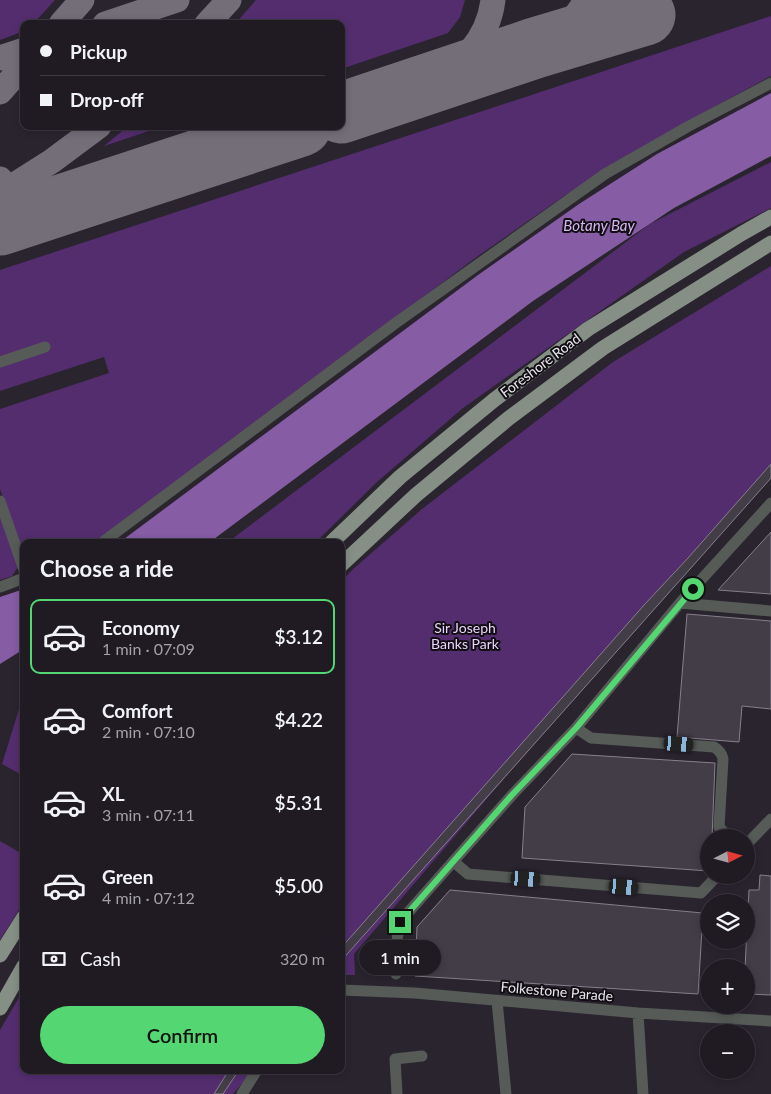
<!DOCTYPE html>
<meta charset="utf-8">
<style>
:root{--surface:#201b23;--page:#2d2830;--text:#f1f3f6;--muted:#a2a1a6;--line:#3d3941;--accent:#54d672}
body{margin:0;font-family:Lato,sans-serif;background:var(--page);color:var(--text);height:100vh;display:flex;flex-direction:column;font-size:19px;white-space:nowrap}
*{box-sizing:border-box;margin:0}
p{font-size:16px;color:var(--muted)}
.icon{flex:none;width:28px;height:28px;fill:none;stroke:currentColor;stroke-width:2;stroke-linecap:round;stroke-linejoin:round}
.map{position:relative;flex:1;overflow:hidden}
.sheet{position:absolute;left:20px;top:539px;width:325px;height:535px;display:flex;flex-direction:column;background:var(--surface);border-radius:10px;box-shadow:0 2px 8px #0003,0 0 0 1px var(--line)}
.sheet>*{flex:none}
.guide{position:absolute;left:20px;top:20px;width:325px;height:110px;border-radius:10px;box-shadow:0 2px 8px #0003,0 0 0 1px var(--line);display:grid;align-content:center;height:110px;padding:0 20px;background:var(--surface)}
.needle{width:32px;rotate:84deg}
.controls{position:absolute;left:700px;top:829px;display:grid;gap:10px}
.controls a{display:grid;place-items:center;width:55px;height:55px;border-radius:50%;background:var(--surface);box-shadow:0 2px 8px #0003,0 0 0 1px var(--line);font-size:25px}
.end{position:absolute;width:22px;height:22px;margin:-11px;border:6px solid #54d672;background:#111;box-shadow:0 0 0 2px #111}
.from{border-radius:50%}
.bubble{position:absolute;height:35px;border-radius:18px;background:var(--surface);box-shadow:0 2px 8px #0003,0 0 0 1px var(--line);font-size:16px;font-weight:600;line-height:35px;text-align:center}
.car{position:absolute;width:15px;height:30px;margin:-15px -8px;border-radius:6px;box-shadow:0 0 4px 1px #0007;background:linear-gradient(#222 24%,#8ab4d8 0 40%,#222 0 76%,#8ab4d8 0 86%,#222 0)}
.guide b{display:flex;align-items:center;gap:18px;height:48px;font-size:19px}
.guide b+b{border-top:1px solid var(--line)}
.guide i{width:12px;height:12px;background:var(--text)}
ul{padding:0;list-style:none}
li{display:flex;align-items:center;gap:15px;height:75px;margin:0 10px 8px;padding:0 10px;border:2px solid transparent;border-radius:10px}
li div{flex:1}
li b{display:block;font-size:19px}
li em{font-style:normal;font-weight:600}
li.selected{border-color:var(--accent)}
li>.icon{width:45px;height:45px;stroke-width:1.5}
h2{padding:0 20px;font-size:22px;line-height:60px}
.pay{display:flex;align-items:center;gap:12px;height:55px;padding:0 20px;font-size:19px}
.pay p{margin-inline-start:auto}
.cta{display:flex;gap:10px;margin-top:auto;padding:10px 20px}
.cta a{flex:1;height:58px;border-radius:30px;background:var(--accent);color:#111;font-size:20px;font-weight:600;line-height:58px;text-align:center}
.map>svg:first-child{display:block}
.green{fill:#542d6f}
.water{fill:#865ca5}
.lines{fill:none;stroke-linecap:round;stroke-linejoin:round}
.taxiway{stroke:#736e78;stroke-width:25}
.runway{stroke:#736e78;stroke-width:61}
.building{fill:#433d48;stroke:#867f8c}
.minor{stroke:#565b57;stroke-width:11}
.major{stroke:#858f86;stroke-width:15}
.route{stroke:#54d672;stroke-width:6}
.labels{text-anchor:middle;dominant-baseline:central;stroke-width:4;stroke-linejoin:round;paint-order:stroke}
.street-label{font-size:14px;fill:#eae6ed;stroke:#110e13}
.park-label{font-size:14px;fill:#e8d2fb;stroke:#110e13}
.water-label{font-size:15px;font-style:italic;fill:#d7b6f2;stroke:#110e13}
</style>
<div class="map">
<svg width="771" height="1094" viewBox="0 0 771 1094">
<rect width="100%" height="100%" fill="#2a242f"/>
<path class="green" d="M0,0H55L33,24H24V31L0,40Z
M256,0H465L460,17L448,33L341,69V24H235Z
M771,16V76L710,109L619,162L564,196L478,256L95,542H24V560L0,489V409L109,373L104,357L0,391V270Z
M128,126H164L104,146Z
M771,162V208L684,252L463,408L377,482L316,542H228L650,224Z
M771,266V477L519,761L354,954L355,975H341V582L352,570L422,509L613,362Z
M0,507L18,567L12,576L0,580Z
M24,693V776L2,764Z
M0,841L19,852L24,846V902L0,940Z
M24,989V1070H254L233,1094H0V1030Z"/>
<path class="water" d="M771,93V156L674,208L533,301L210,542H120L478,275L579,204L657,154Z
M24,589V649L0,664V597Z"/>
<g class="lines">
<path class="taxiway" d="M61,24L82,0
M105,24L177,0
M207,24L229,0
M535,48C557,38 574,21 586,0
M0,58L24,50
M425,84C461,68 488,40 493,0
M0,92L24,65
M0,179C36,221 72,202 116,187
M0,194L52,161L99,126"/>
<path class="runway" d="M341,113L535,48L645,15
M0,225L301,126"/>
</g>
<path class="building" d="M771,464V478L341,961V948L645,604L688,558Z
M771,532V594L718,590Z
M687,614L771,621V709L742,706L739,742L677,737Z
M572,754L715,763L712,838H709V871L522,858L525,807Z
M760,875L771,876V995L746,994V968H745L749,890H759Z
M450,890L703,913L698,994L415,976L417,927Z
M229,1070H239L223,1094H214Z"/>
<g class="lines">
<path class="minor" d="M0,362L45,347
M0,501L24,570
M103,542L393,325L605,174L689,126L771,83
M0,587L24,578
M680,603L771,611
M576,728L591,738L714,747C719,750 722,753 723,759L719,827L729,838
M746,845L771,819
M454,862L468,874L701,893L718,875
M396,974C397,955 394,931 405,916L513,794L576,728L680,603L771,503
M341,990L415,993L638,1013L771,1021
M497,1001L506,1094
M638,1013L643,1094
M242,1094L257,1070
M397,1094L395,1059L422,1056"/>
<path class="major" d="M332,542L400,477L494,400L588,329L741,234L771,217
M341,565L416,495L509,418L603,348L771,243
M0,955L24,917
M0,1008L24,966"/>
</g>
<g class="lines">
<path class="route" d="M400,922L511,796L576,728L693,589"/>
</g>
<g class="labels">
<g class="street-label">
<text transform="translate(540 365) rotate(-37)">Foreshore Road</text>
<text transform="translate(557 991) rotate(5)">Folkestone Parade</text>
</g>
<g class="park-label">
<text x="465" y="627">Sir Joseph<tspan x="465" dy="16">Banks Park</tspan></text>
</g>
<g class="water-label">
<text x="599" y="225">Botany Bay</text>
</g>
</g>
</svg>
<div class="controls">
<a><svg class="needle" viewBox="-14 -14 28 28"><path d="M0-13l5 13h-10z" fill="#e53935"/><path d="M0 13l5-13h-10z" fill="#a2a1a6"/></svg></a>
<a><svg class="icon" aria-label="layers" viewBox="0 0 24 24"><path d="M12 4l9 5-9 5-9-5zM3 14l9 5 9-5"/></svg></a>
<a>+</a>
<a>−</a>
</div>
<i class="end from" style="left:693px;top:589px"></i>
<i class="end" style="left:400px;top:922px"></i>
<div class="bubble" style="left:359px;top:940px;width:82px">1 min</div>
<i class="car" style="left:679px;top:744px;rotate:94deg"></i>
<i class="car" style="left:526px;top:879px;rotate:94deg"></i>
<i class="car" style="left:624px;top:887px;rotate:95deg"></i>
<div class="guide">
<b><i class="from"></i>Pickup</b>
<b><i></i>Drop-off</b>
</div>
<section class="sheet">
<h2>Choose a ride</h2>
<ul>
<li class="selected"><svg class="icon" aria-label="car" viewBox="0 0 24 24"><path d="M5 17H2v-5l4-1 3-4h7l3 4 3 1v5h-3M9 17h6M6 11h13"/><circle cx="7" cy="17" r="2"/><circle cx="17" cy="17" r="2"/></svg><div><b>Economy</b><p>1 min · 07:09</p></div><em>$3.12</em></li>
<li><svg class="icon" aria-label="car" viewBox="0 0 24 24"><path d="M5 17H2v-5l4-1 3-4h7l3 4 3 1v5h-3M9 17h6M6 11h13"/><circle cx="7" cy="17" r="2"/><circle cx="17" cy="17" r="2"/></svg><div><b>Comfort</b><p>2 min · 07:10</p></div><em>$4.22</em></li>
<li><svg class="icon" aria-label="car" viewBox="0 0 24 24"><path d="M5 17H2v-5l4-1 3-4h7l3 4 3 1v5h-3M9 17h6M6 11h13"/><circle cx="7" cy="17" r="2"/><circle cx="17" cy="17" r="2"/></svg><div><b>XL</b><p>3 min · 07:11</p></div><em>$5.31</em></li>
<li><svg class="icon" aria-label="car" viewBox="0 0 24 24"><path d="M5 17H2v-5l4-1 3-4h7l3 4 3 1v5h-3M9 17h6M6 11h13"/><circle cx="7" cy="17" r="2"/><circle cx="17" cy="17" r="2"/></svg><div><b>Green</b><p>4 min · 07:12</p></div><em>$5.00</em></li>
</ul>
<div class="pay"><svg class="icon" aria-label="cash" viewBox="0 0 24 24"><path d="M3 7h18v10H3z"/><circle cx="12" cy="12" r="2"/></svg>Cash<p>320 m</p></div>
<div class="cta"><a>Confirm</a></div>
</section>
</div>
